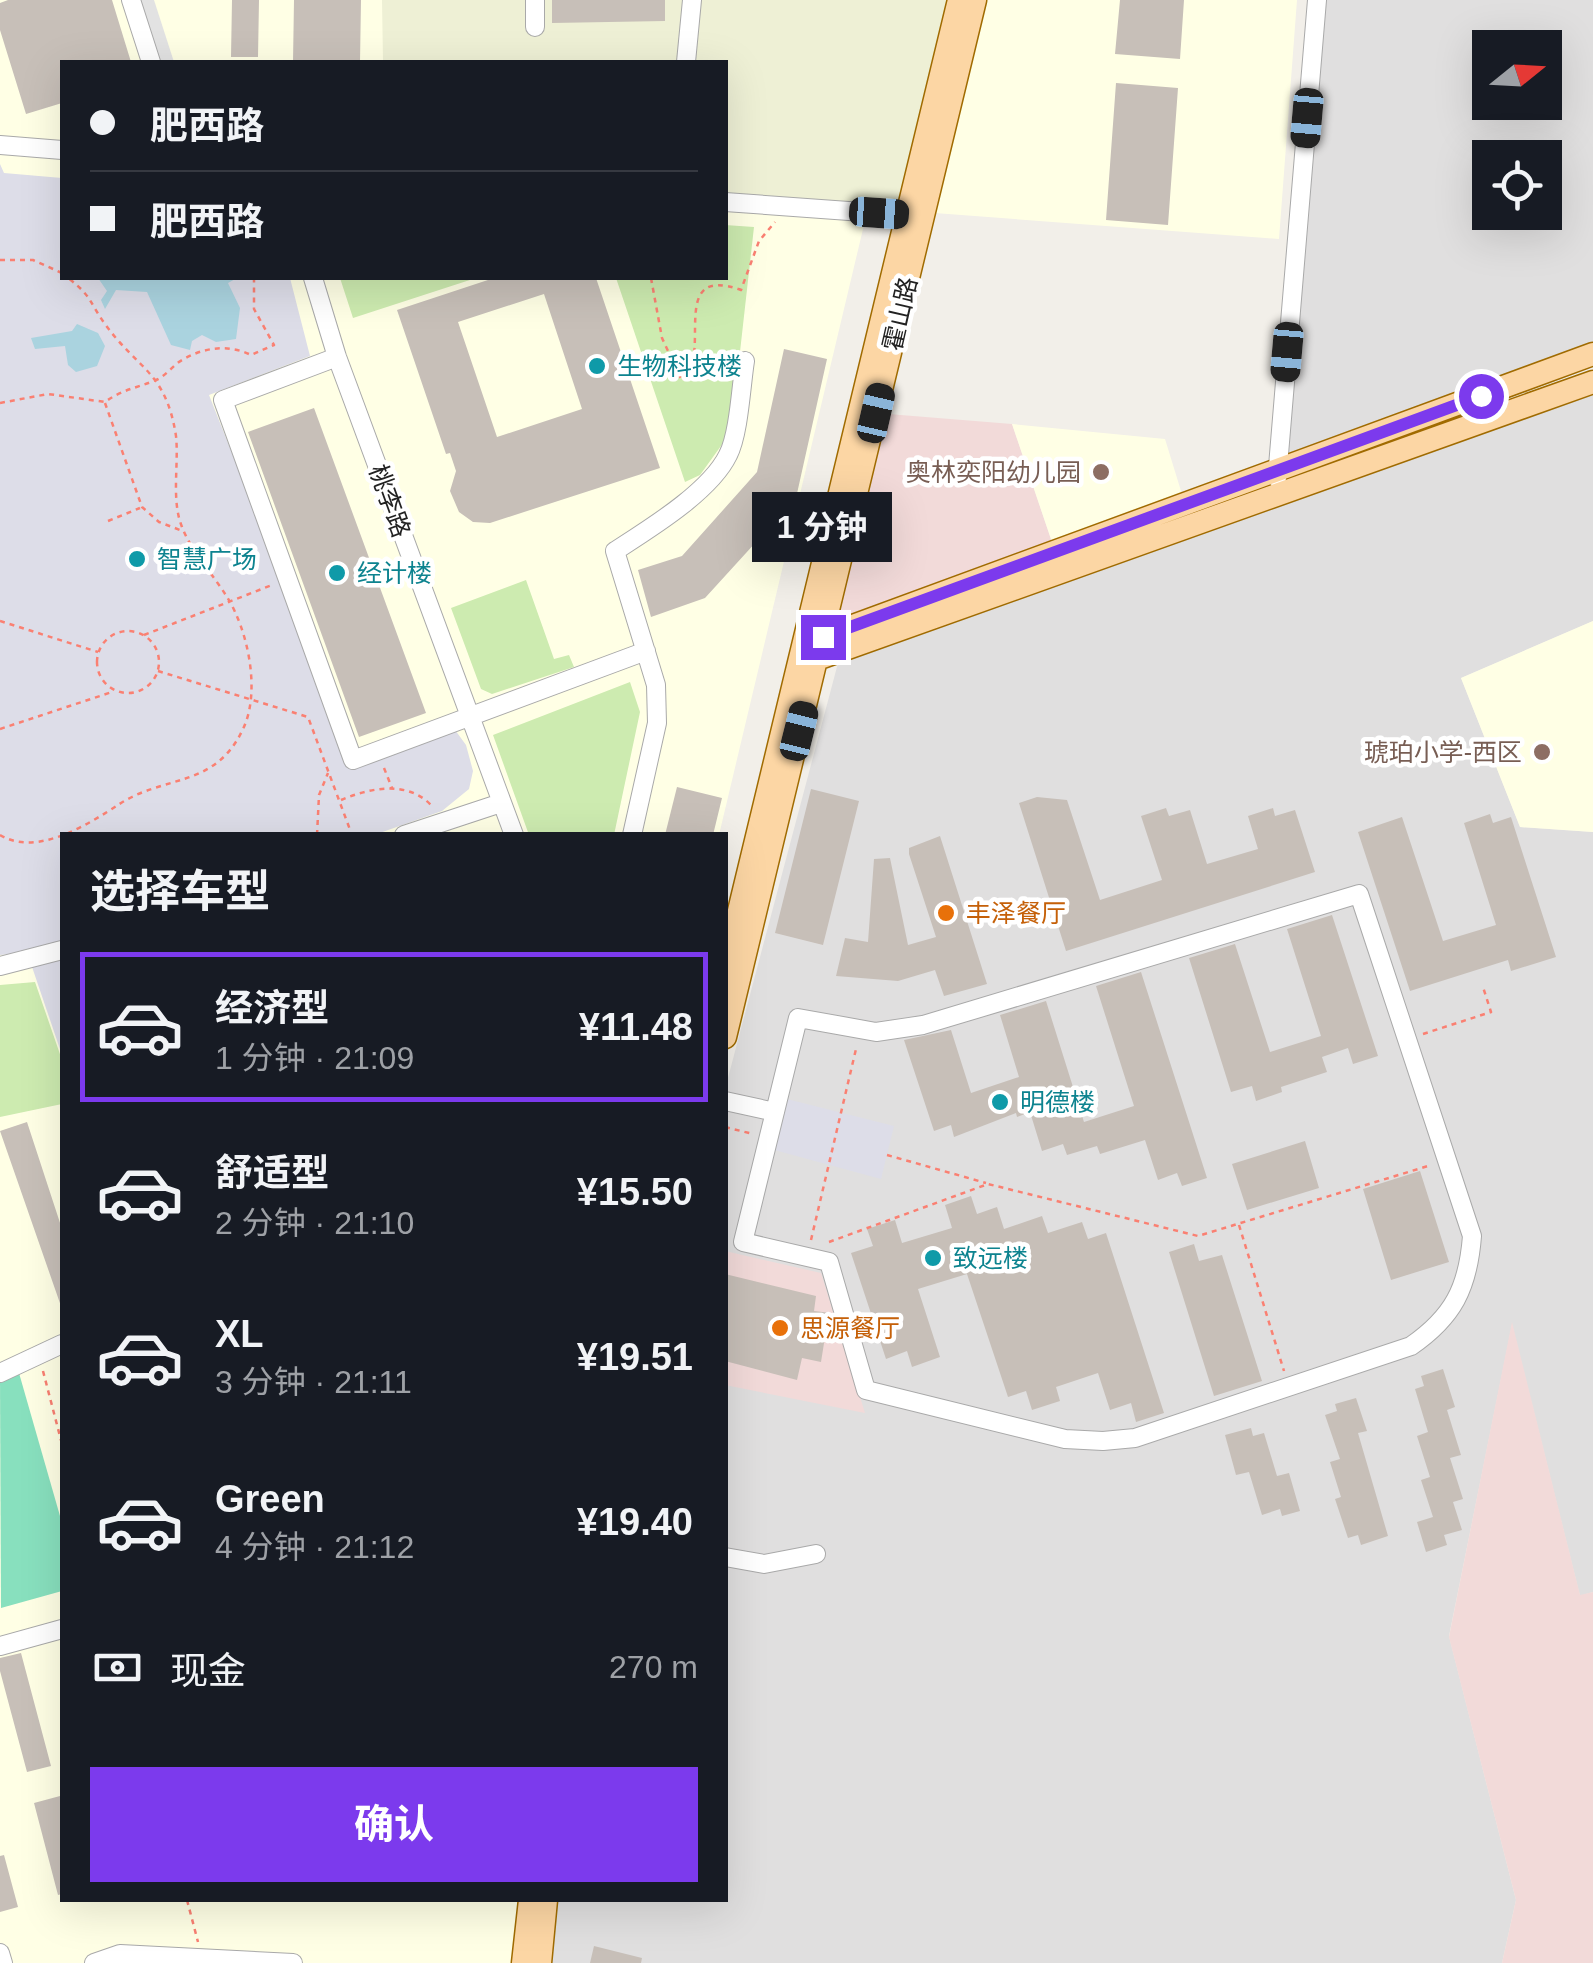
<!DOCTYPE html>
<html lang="zh">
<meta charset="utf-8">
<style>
:root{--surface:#171b24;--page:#20242c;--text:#f1f3f6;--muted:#9ea1a6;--line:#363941;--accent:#7c3aed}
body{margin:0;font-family:Helvetica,"Noto Sans SC",sans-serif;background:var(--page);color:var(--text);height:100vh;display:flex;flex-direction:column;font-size:38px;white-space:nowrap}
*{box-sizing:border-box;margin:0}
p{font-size:32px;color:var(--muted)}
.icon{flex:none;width:55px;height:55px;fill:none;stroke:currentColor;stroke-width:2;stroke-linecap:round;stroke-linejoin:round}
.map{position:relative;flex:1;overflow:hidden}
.panel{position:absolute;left:60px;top:832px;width:668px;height:1070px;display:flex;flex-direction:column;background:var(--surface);border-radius:0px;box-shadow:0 10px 40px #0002}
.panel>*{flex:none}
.hud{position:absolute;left:60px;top:60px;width:668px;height:220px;border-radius:0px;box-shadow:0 10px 40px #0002;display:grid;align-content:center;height:220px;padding:0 30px;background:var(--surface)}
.needle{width:65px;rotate:72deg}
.buttons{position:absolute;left:1472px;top:30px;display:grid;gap:20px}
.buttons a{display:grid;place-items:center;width:90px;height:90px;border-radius:0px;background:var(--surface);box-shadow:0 10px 40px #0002;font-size:50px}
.end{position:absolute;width:45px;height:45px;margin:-22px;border:12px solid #7c3aed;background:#fff;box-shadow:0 0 0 5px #fff}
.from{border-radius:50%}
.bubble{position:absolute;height:70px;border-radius:0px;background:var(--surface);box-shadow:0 10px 40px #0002;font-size:32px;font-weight:700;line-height:70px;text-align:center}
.car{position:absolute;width:30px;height:60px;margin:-30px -15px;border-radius:12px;box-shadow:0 0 8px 2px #0007;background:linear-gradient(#222 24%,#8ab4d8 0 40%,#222 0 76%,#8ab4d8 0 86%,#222 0)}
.hud b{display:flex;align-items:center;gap:35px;height:95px;font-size:38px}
.hud b+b{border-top:2px solid var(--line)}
.hud i{width:25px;height:25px;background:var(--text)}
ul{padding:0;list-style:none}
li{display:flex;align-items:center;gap:30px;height:150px;margin:0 20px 15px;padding:0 10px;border:5px solid transparent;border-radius:0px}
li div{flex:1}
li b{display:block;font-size:38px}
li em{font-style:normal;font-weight:700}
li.selected{border-color:var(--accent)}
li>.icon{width:90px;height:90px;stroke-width:1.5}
h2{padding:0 30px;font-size:45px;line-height:120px}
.pay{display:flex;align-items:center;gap:25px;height:110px;padding:0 30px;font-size:38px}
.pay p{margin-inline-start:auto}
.primary-button{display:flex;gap:20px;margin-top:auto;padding:20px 30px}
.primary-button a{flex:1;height:115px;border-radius:0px;background:var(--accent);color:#fff;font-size:40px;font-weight:700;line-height:115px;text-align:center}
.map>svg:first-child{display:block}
.residential{fill:#e0dfdf;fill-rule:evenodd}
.commercial{fill:#f2dad9}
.education{fill:#ffffe5;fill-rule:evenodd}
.farmland{fill:#eef0d5}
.grass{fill:#cdebb0}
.pitch{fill:#88e0be}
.parking{fill:#e2e2e2}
.plaza{fill:#dddde8}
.water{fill:#aad3df}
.building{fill:#c7bfb8;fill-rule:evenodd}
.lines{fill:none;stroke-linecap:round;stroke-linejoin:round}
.minor-casing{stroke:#a9a9a9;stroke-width:20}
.major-casing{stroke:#a06b00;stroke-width:25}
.path{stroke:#fa8072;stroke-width:2.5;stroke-dasharray:5 5;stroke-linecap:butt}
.minor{stroke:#fff;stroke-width:18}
.major{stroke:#fcd6a4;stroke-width:22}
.route{stroke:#7c3aed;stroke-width:12}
.culture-dot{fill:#0f9aa8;stroke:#fff;stroke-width:4}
.education-dot{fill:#8d6e63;stroke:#fff;stroke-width:4}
.food-dot{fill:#e8710a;stroke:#fff;stroke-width:4}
.labels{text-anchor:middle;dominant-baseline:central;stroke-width:9;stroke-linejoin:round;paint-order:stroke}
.street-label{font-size:25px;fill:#222;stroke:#fff}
.culture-label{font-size:25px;fill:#0d838f;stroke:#fff;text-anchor:start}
.education-label{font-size:25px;fill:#785e54;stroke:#fff;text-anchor:end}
.food-label{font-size:25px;fill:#c56008;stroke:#fff;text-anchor:start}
</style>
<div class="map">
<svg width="1593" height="1963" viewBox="0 0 1593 1963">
<rect width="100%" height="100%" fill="#f2efe9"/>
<path class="residential" d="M1317,0H1593V354L1277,470ZM1490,48H1545V102H1490ZM1490,158H1545V212H1490Z
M1593,382V621L1461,678L1520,827L1593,832V1592L1580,1596L1512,1325L1449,1636L1516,1900L1502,1963H540L546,1900H725V1089L838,663Z"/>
<path class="commercial" d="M876,413L1012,424L1055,551L823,637Z
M725,1251L821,1273L865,1413L725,1385Z
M1512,1322L1580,1595L1593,1592V1963H1502L1516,1900L1449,1637Z"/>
<path class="education" d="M0,0H1297L1279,239L868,208L719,835H62V1900H520L513,1963H0ZM62,62H725V278H62Z
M1012,424L1165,439L1185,504L1055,551Z
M1593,621V832L1520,827L1461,678Z"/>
<path class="farmland" d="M382,0H959L906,215L725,201V62H383Z"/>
<path class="grass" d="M725,225L754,227L731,432L700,475L685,482L616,278H725Z
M340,278H476L353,318Z
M526,580L554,659L569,655L574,667L492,694L481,689L451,608Z
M630,682L640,712L614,835H529L493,735Z
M35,982L62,1060V1104L0,1117V985Z"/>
<path class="pitch" d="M19,1373L62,1523V1591L1,1608L0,1378Z"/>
<path class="parking" d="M138,0H154L174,62H158Z"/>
<path class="plaza" d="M0,164L4,173L62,178V278H290L310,356L209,395L353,759L450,723L466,745L473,771L469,789L442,811L374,835H62V943L36,952L0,955Z
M62,950V1055L30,961Z
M779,1097L894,1126L881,1179L767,1148Z"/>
<path class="water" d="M98,278H237L228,283L240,308L236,339L216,342L202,335L192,341L190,350L171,345L147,292L116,290L105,309L101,300L107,291Z
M77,324L98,333L105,346L97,366L76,372L68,365L65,346L35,349L31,338L72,331Z"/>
<path class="building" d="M8,0H112L131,62H62V103L26,114L0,30V3Z
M232,0H259L258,57H231Z
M294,0H361L360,62H293Z
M552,0H665V21L552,23Z
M1120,0H1184L1180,59L1115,54Z
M1116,83L1178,88L1168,225L1106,220Z
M494,278H596L660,468L490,523L473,522L459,512L450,491L456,471L450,453L446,454L397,310ZM544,294L582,409L497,437L458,322Z
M784,349L827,359L796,498L705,598L651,617L638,570L682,556L757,472Z
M314,408L426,713L359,737L248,432Z
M677,787L722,798L713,835H665Z
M811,789L859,801L823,945L775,933Z
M1037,797L1067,800L1100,900L1162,880L1141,816L1166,808L1169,816L1190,810L1207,864L1258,849L1248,816L1273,808L1275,816L1295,810L1315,872L1066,951L1019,803Z
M1490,814L1493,823L1511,817L1556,957L1511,971L1508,960L1410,991L1358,832L1402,817L1443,941L1496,925L1464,823Z
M940,836L987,984L944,996L935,970L898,981L836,976L845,938L868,942L874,859L890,858L908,945L936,937L909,854V848Z
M1332,915L1378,1056L1353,1064L1348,1048L1322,1057L1327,1072L1281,1087L1282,1092L1256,1101L1252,1086L1231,1092L1189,958L1235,944L1270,1052L1321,1036L1287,929Z
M1141,972L1207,1178L1182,1186L1177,1173L1158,1180L1145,1140L1100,1154L1097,1146L1067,1155L1063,1144L1042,1151L1030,1112L1017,1117L1016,1113L954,1137L951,1125L934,1131L904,1040L951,1030L971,1093L1019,1077L1000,1015L1046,1001L1084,1122L1134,1106L1096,986Z
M27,1122L62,1229V1309L0,1131Z
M1305,1141L1319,1188L1247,1210L1232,1164Z
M1420,1171L1449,1262L1391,1280L1363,1189Z
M971,1196L977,1214L997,1207L1004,1229L1042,1216L1048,1233L1082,1222L1088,1239L1106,1233L1164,1413L1136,1422L1131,1403L1110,1410L1098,1373L1056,1387L1060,1401L1032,1410L1026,1391L1008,1397L967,1274L918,1289L940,1357L912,1367L907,1351L886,1359L851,1253L873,1246L867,1229L895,1220L902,1243L952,1228L945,1205Z
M1194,1244L1199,1261L1222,1255L1262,1381L1214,1396L1169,1252Z
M725,1274L816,1296L814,1311L831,1313L835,1327L825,1337L821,1362L802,1358L797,1380L725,1361Z
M1443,1369L1455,1407L1447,1410L1461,1455L1450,1458L1463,1499L1453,1502L1462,1530L1444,1535L1447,1545L1426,1552L1417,1522L1433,1517L1421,1480L1430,1477L1417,1436L1428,1432L1415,1389L1424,1386L1421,1376Z
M1356,1398L1367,1431L1358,1433L1388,1536L1361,1545L1358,1535L1348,1538L1335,1499L1341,1497L1330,1462L1340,1459L1325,1415L1337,1411L1335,1404Z
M1251,1428L1253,1436L1264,1433L1277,1476L1289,1473L1300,1511L1282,1516L1280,1509L1262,1515L1249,1472L1236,1475L1225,1435Z
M21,1653L51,1766L27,1772L0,1671V1658Z
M60,1796L62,1894L58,1895L34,1803Z
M4,1855L18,1907L0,1912V1856Z
M594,1946L642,1958L641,1963H590Z"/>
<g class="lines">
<g class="minor-casing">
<path id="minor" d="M131,0L151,62
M535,0V27
M686,62L692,0
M0,145L62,150
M725,202L918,216
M313,278L337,357L514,835
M337,357L223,400L353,760L646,651
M1277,478L1317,0
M404,835L501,803
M632,835L657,723L656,685L615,551C649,529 710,492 728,455C739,434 741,386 745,361
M1359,894L1472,1236C1468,1288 1453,1317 1411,1346L1135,1438L1103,1441L1065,1439L866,1390L829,1262L743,1242L798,1018L876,1032L923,1025Z
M0,966L62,950
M725,1101L775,1112
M0,1373L62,1344
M725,1557L764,1564L816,1554
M0,1646L62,1629
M0,1953L3,1963
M94,1963L120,1954L293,1963"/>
</g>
<g class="major-casing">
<path id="major" d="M823,637L1593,354
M817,659L1593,382
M725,969L959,0
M725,1037L975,0
M523,1963L530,1900
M540,1963L546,1900"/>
</g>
<path class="path" d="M0,260H33L62,273
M651,278L662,338L682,381C714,357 666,263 741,290L759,241L775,222
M0,403L48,394L105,402C123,389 137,388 156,380C166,376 173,365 182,360C204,347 229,344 251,355L274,345L254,309V278
M105,403L142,507L159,522L180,530
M108,521L140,508
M0,621L98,652
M97 662a31 31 0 1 1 62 0a31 31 0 1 1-62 0Z
M144,635L272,585
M158,671L308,717L352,835
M0,729L112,692
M384,768L392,788
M341,800C369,788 407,780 431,805
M0,835C37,857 87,825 118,805C164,774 215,789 243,729C261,692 248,630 227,597C213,574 192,553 182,527C171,500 179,465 176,436C166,371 137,369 105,324C89,302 92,296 68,278
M317,835L319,795L328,773
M1423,1034L1491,1012L1483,987
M725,1127L753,1134
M887,1155L986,1183
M1239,1225L1284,1371
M811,1240L856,1049
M829,1242L988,1184L1198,1236L1428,1166
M43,1371L62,1444
M187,1900L198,1942"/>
<use href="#minor" class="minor"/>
<use href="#major" class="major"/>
</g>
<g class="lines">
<path class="route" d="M823,637L1481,396"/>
</g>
<g class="culture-dot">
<circle cx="597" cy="366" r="10"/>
<circle cx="137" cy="559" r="10"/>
<circle cx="337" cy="573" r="10"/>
<circle cx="1000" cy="1102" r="10"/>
<circle cx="933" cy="1258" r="10"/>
</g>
<g class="education-dot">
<circle cx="1101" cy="472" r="10"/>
<circle cx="1542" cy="752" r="10"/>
</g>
<g class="food-dot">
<circle cx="946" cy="913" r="10"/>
<circle cx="780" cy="1328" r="10"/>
</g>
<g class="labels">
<g class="street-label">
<text transform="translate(900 314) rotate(-77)">霍山路</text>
<text transform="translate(390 501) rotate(70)">桃李路</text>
</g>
<g class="culture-label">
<text x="617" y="366">生物科技楼</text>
<text x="157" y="559">智慧广场</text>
<text x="357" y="573">经计楼</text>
<text x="1020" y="1102">明德楼</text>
<text x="953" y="1258">致远楼</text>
</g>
<g class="education-label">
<text x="1081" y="472">奥林奕阳幼儿园</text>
<text x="1522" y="752">琥珀小学-西区</text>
</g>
<g class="food-label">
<text x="966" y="913">丰泽餐厅</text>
<text x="800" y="1328">思源餐厅</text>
</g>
</g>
</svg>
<div class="buttons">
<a><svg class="needle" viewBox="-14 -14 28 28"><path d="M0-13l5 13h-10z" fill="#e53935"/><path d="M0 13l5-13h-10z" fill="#9ea1a6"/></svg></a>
<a><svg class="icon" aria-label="locate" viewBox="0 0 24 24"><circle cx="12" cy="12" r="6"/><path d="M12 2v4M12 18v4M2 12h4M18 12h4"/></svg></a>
</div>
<i class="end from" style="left:1481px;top:396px"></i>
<i class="end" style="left:823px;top:637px"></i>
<div class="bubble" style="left:752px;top:492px;width:140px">1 分钟</div>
<i class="car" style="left:1307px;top:118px;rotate:185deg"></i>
<i class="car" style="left:879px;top:213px;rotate:94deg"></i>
<i class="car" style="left:1287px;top:352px;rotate:185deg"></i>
<i class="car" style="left:876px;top:413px;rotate:13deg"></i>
<i class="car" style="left:799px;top:731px;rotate:14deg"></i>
<div class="hud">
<b><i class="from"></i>肥西路</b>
<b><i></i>肥西路</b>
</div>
<section class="panel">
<h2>选择车型</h2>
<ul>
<li class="selected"><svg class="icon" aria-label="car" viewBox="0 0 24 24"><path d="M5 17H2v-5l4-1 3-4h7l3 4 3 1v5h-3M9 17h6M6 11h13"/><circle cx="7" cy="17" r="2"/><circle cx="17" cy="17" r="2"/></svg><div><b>经济型</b><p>1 分钟 · 21:09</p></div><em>¥11.48</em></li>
<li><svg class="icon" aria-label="car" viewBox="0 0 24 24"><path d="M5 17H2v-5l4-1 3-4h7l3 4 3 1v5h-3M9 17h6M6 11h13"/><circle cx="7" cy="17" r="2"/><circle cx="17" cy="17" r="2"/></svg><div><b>舒适型</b><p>2 分钟 · 21:10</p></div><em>¥15.50</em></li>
<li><svg class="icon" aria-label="car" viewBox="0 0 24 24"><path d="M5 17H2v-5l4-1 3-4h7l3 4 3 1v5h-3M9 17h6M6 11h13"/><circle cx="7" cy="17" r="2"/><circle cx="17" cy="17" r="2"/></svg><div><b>XL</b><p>3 分钟 · 21:11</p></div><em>¥19.51</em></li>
<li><svg class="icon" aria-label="car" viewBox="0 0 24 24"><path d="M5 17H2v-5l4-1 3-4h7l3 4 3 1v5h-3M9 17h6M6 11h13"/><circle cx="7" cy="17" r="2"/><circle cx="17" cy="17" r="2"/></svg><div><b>Green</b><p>4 分钟 · 21:12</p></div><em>¥19.40</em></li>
</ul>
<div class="pay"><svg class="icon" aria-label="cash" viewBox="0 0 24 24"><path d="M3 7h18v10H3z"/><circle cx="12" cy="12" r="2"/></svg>现金<p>270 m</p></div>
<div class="primary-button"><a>确认</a></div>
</section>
</div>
